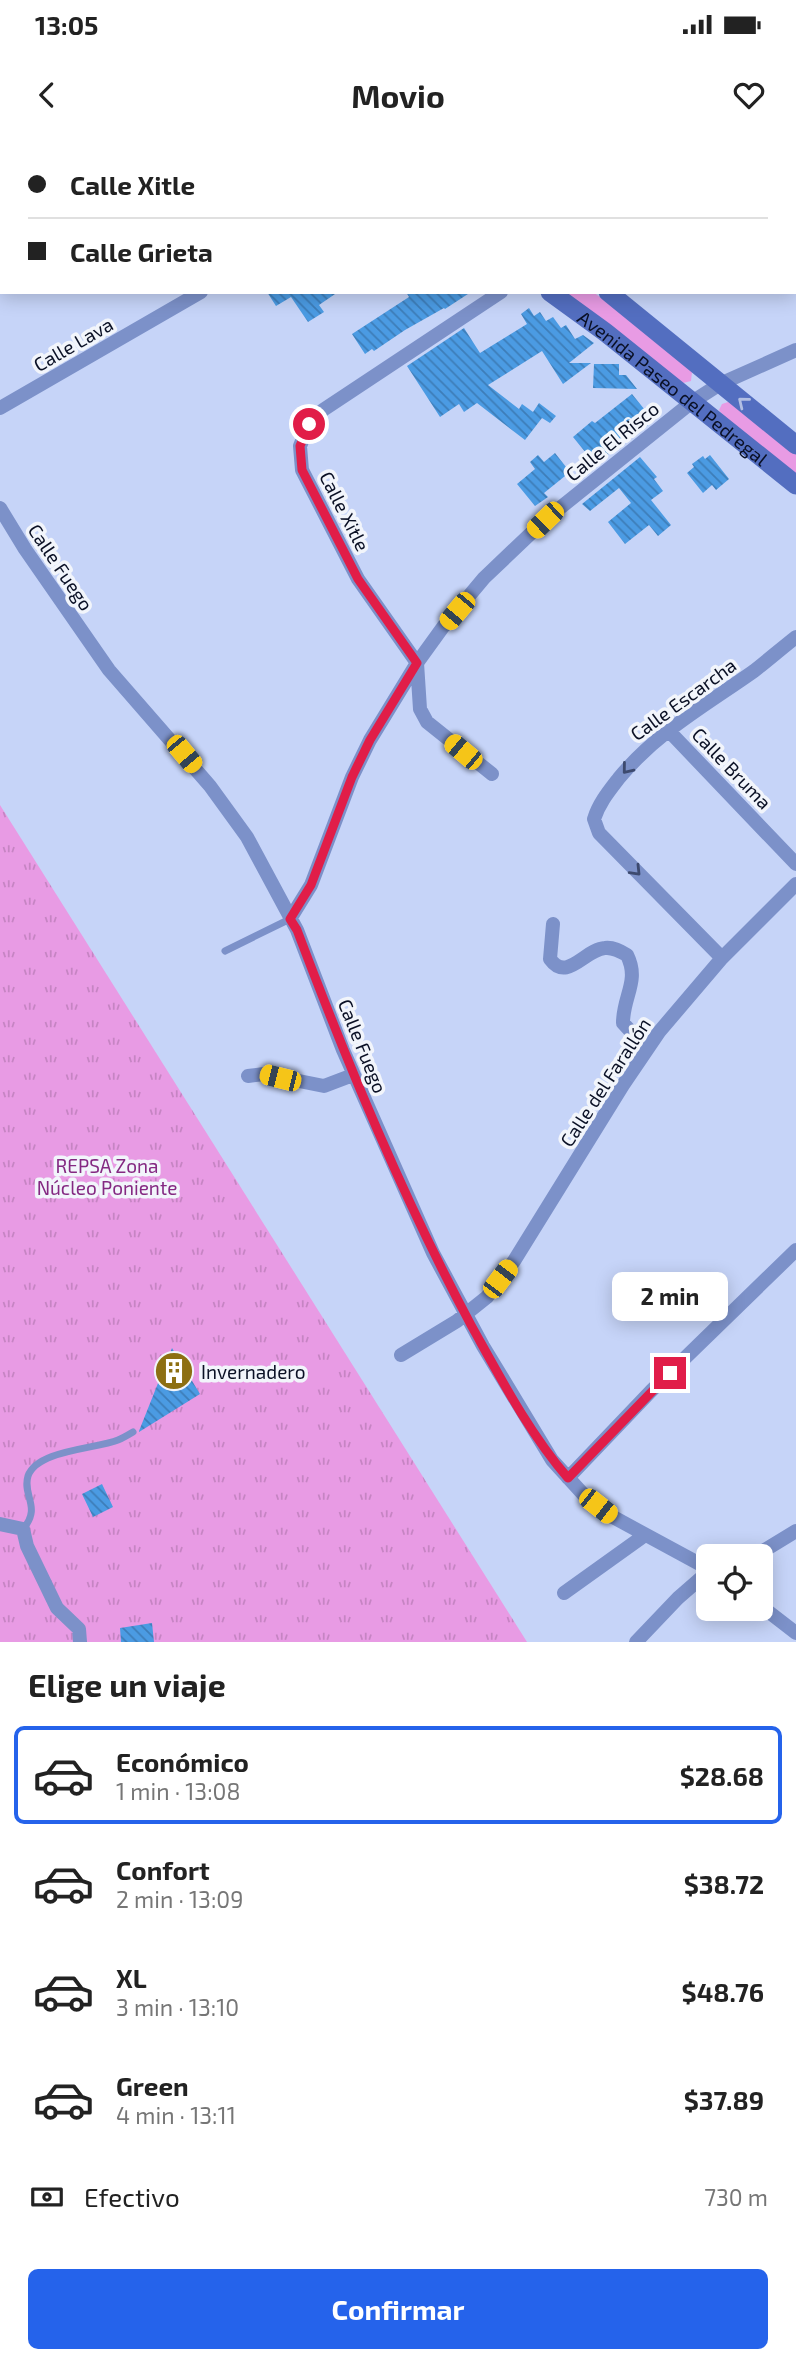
<!DOCTYPE html>
<html lang="es">
<meta charset="utf-8">
<style>
:root{--surface:#fff;--page:#f2f2f2;--text:#222;--muted:#767676;--line:#e0e0e0;--accent:#2563eb}
body{margin:0;font-family:"Exo 2",sans-serif;background:var(--page);color:var(--text);height:100vh;display:flex;flex-direction:column;font-size:26px;white-space:nowrap}
*{box-sizing:border-box;margin:0}
p{font-size:23px;color:var(--muted)}
.icon{flex:none;width:38px;height:38px;fill:none;stroke:currentColor;stroke-width:2;stroke-linecap:round;stroke-linejoin:round}
.map{position:relative;height:1502px;overflow:hidden}
.side{display:flex;flex-direction:column;background:var(--surface);flex:1}
.side>*{flex:none}
.hud{position:absolute;left:0px;top:0px;width:796px;height:154px;box-shadow:0 4px 18px #0003;display:grid;align-content:center;height:154px;padding:0 28px;background:var(--surface)}
.tools{position:absolute;left:696px;top:1404px;display:grid;gap:14px}
.tools a{display:grid;place-items:center;width:77px;height:77px;border-radius:10px;background:var(--surface);box-shadow:0 4px 18px #0003;font-size:35px}
.end{position:absolute;width:32px;height:32px;margin:-16px;border:9px solid #e11d48;background:#fff;box-shadow:0 0 0 4px #fff}
.from{border-radius:50%}
.bubble{position:absolute;height:49px;border-radius:10px;background:var(--surface);box-shadow:0 4px 18px #0003;font-size:23px;font-weight:700;line-height:49px;text-align:center}
.car{position:absolute;width:21px;height:42px;margin:-21px -10px;border-radius:9px;box-shadow:0 0 5px 2px #0007;background:linear-gradient(#f5c518 24%,#345 0 40%,#f5c518 0 76%,#345 0 86%,#f5c518 0)}
.hud b{display:flex;align-items:center;gap:24px;height:66px;font-size:26px}
.hud b+b{border-top:2px solid var(--line)}
.hud i{width:18px;height:18px;background:var(--text)}
ul{padding:0;list-style:none}
li{display:flex;align-items:center;gap:21px;height:98px;margin:0 14px 10px;padding:0 14px;border:4px solid transparent;border-radius:10px}
li div{flex:1}
li b{display:block;font-size:26px}
li em{font-style:normal;font-weight:700}
li.current{border-color:var(--accent)}
li>.icon{width:63px;height:63px;stroke-width:1.5}
h2{padding:0 28px;font-size:32px;line-height:84px}
.pay{display:flex;align-items:center;gap:18px;height:77px;padding:0 28px;font-size:26px}
.pay p{margin-inline-start:auto}
.cta{display:flex;gap:14px;margin-top:auto;padding:14px 28px}
.cta a{flex:1;height:80px;border-radius:10px;background:var(--accent);color:#fff;font-size:28px;font-weight:700;line-height:80px;text-align:center}
.status{display:flex;justify-content:space-between;align-items:center;height:49px;padding:0 35px;background:var(--surface);direction:ltr}
.status svg{height:19px;fill:currentColor}
header{display:flex;justify-content:space-between;align-items:center;height:91px;padding:0 28px;background:var(--surface);font-size:32px;font-weight:700}
.map>svg:first-child{display:block}
.grass{fill:url(#grass-tufts)}
.green{fill:#e89be4}
.building{fill:url(#building-back-hatch)}
.lines{fill:none;stroke-linecap:round;stroke-linejoin:round}
.lane{stroke:#7c91c9;stroke-width:7}
.street{stroke:#7c91c9;stroke-width:14}
.secondary{stroke:#536ec0;stroke-width:19}
.oneway{stroke:#b2bfe3}
.oneway2{stroke:#3d4a6f}
.route{stroke:#e11d48;stroke-width:9}
.labels{text-anchor:middle;dominant-baseline:central;stroke-width:7;stroke-linejoin:round;paint-order:stroke}
.street-label{font-size:19px;fill:#0a1025;stroke:#f2f5fb}
.park-label{font-size:19px;fill:#842982;stroke:#f2f5fb}
.poi-label{font-size:19px;fill:#0a1025;stroke:#f2f5fb;text-anchor:start}
</style>
<div class="status"><b>13:05</b><svg viewBox="0 0 49 12"><path d="M0 12V9h3v3zM5 12V6h3v6zM10 12V3h3v9zM15 12V0h3v12zM26 1h20v11H26zM47 4h2v5h-2z"/></svg></div>
<header><svg class="icon" aria-label="back" viewBox="0 0 24 24"><path d="M15 5l-7 7 7 7"/></svg>Movio<svg class="icon" aria-label="heart" viewBox="0 0 24 24"><path d="M12 20l-8-8c-3-5 5-10 8-4 3-6 11-1 8 4z"/></svg></header>
<div class="map">
<svg width="796" height="1502" viewBox="0 0 796 1502">
<defs>
<pattern id="grass-tufts" width="24" height="20" patternUnits="userSpaceOnUse" patternTransform="scale(1.75)"><rect width="24" height="20" fill="#e89be4"/><path d="M3 7l-1-3M5 7V3M7 7l1-3M15 17l-1-3M17 17v-4M19 17l1-3" fill="none" stroke="#c684c3"/></pattern>
<pattern id="building-back-hatch" width="6" height="6" patternUnits="userSpaceOnUse" patternTransform="scale(1.75)"><rect width="6" height="6" fill="#4b9be3"/><path d="M-1 5l2 2M0 0l6 6M5-1l2 2" fill="none" stroke="#3d7db8"/></pattern>
</defs>
<rect width="100%" height="100%" fill="#c6d4f8"/>
<path class="grass" d="M0,665L527,1502H0Z"/>
<path class="green" d="M565,152H593L622,173L692,232L691,241L683,243Z
M731,261L796,313V337L724,277L719,270L722,264Z"/>
<path class="building" d="M267,152H338L319,165L324,172L308,182L291,157L276,166Z
M406,152H471L445,169L444,168L405,190L374,211L372,209L365,214L352,194L409,157Z
M529,168L534,176L540,172L546,181L553,177L561,188L566,185L575,199L583,195L594,203L569,223H591L563,244L542,211L488,245L519,269L522,264L533,272L539,263L556,276L550,283L542,278L525,300L477,263L464,272L459,264L440,277L407,226L464,188L480,213L527,184L521,174Z
M594,224H619V235H626L637,249L593,248Z
M632,254L649,275L644,279L648,285L595,324L573,297L592,281L595,283Z
M555,313L570,332L544,353L548,357L535,366L517,344L535,329L530,322L538,315L544,322Z
M710,315L729,339L716,350L712,345L703,353L687,333L694,327L692,324L703,316L705,319Z
M640,317L657,337L654,339L663,351L651,360L671,385L658,396L649,385L625,404L608,382L631,363L619,348L590,371L582,364Z
M172,1208L200,1254L139,1292V1291Z
M102,1344L113,1367L93,1377L82,1354Z
M152,1483L154,1502H121L120,1488Z"/>
<g class="lines">
<path class="lane" d="M225,811L290,779
M23,1389C42,1367 22,1356 28,1336C37,1310 95,1309 118,1300C123,1298 128,1295 133,1292"/>
<path class="street" d="M415,2L416,0
M0,268L201,152
M0,368L25,409L109,530L210,646L247,697L297,790L343,910L433,1113L483,1206L552,1320L583,1354L613,1377L709,1429
M668,590L796,724
M492,634L427,582L420,569L417,523L358,439L302,330L300,306L309,284L323,270L501,152
M290,779L311,745L352,637L370,600L417,523L443,487L484,438L545,380L692,262L720,244L796,210
M553,784L550,819C567,843 585,809 605,808C613,807 620,811 627,815C640,841 623,856 623,883L647,909
M722,818L599,693L594,679C599,663 609,651 619,638C657,592 706,565 754,531C768,520 782,508 796,497
M248,936L264,934L324,946L353,935
M401,1215L457,1181L487,1157L514,1121L623,945L659,892L722,818L796,744
M568,1338L651,1251L796,1110
M0,1384L23,1389L27,1406L57,1468L79,1489L80,1502
M755,1416L796,1391
M564,1453L645,1395
M761,1466L796,1493
M636,1502L678,1458L709,1431"/>
<g class="secondary">
<path d="M329,0L331,2"/>
<path d="M391,0L393,2"/>
<path id="s1" d="M550,152L605,192L796,345"/>
<path d="M608,152L796,305"/>
</g>
</g>
<defs><path id="oneway-chevron" d="M-2-3.5L2.5 0L-2 3.5" fill="none" stroke-width="1.6" stroke-linecap="round" stroke-linejoin="round" transform="scale(1.75)"/></defs>
<use class="oneway" href="#oneway-chevron" transform="translate(743 262) rotate(-141)"/>
<g class="oneway2">
<use href="#oneway-chevron" transform="translate(627 629) rotate(129)"/>
<use href="#oneway-chevron" transform="translate(636 731) rotate(46)"/>
</g>
<g class="lines">
<path class="route" d="M309,284L300,306L302,330L358,439L417,523L370,600L352,637L311,745L290,779L297,790C348,925 403,1058 471,1185C500,1237 529,1293 568,1338L670,1233"/>
</g>
<defs>
<g id="building-disc" transform="scale(2.0125)"><circle r="9.5" fill="#8d6f12" stroke="#f2f5fb"/><path d="M-4-6H4V6H1V3H-1V6H-4ZM-2.5-4.3h1.7v1.8h-1.7ZM.8-4.3h1.7v1.8H.8ZM-2.5-1h1.7V.8h-1.7ZM.8-1h1.7V.8H.8Z" fill="#fff"/></g>
</defs>
<g fill-rule="evenodd">
<use href="#building-disc" x="174" y="1231"/>
</g>
<g class="labels">
<g class="street-label">
<text transform="translate(73 204) rotate(-30)">Calle Lava</text>
<text stroke="none"><textPath href="#s1" startOffset="156">Avenida Paseo del Pedregal</textPath></text>
<text transform="translate(612 301) rotate(-39)">Calle El Risco</text>
<text transform="translate(345 371) rotate(63)">Calle Xitle</text>
<text transform="translate(61 427) rotate(56)">Calle Fuego</text>
<text transform="translate(683 559) rotate(-36)">Calle Escarcha</text>
<text transform="translate(732 628) rotate(46)">Calle Bruma</text>
<text transform="translate(363 906) rotate(68)">Calle Fuego</text>
<text transform="translate(605 942) rotate(-57)">Calle del Farallón</text>
</g>
<g class="park-label">
<text x="107" y="1025">REPSA Zona<tspan x="107" dy="22">Núcleo Poniente</tspan></text>
</g>
<g class="poi-label">
<text x="201" y="1231">Invernadero</text>
</g>
</g>
</svg>
<div class="tools">
<a><svg class="icon" aria-label="locate" viewBox="0 0 24 24"><circle cx="12" cy="12" r="6"/><path d="M12 2v4M12 18v4M2 12h4M18 12h4"/></svg></a>
</div>
<i class="end from" style="left:309px;top:284px"></i>
<i class="end" style="left:670px;top:1233px"></i>
<div class="bubble" style="left:612px;top:1132px;width:116px">2 min</div>
<i class="car" style="left:545px;top:380px;rotate:226deg"></i>
<i class="car" style="left:457px;top:471px;rotate:220deg"></i>
<i class="car" style="left:463px;top:612px;rotate:310deg"></i>
<i class="car" style="left:184px;top:614px;rotate:140deg"></i>
<i class="car" style="left:280px;top:938px;rotate:284deg"></i>
<i class="car" style="left:500px;top:1139px;rotate:37deg"></i>
<i class="car" style="left:598px;top:1366px;rotate:128deg"></i>
<div class="hud">
<b><i class="from"></i>Calle Xitle</b>
<b><i></i>Calle Grieta</b>
</div>
</div>
<section class="side">
<h2>Elige un viaje</h2>
<ul>
<li class="current"><svg class="icon" aria-label="car" viewBox="0 0 24 24"><path d="M5 17H2v-5l4-1 3-4h7l3 4 3 1v5h-3M9 17h6M6 11h13"/><circle cx="7" cy="17" r="2"/><circle cx="17" cy="17" r="2"/></svg><div><b>Económico</b><p>1 min · 13:08</p></div><em>$28.68</em></li>
<li><svg class="icon" aria-label="car" viewBox="0 0 24 24"><path d="M5 17H2v-5l4-1 3-4h7l3 4 3 1v5h-3M9 17h6M6 11h13"/><circle cx="7" cy="17" r="2"/><circle cx="17" cy="17" r="2"/></svg><div><b>Confort</b><p>2 min · 13:09</p></div><em>$38.72</em></li>
<li><svg class="icon" aria-label="car" viewBox="0 0 24 24"><path d="M5 17H2v-5l4-1 3-4h7l3 4 3 1v5h-3M9 17h6M6 11h13"/><circle cx="7" cy="17" r="2"/><circle cx="17" cy="17" r="2"/></svg><div><b>XL</b><p>3 min · 13:10</p></div><em>$48.76</em></li>
<li><svg class="icon" aria-label="car" viewBox="0 0 24 24"><path d="M5 17H2v-5l4-1 3-4h7l3 4 3 1v5h-3M9 17h6M6 11h13"/><circle cx="7" cy="17" r="2"/><circle cx="17" cy="17" r="2"/></svg><div><b>Green</b><p>4 min · 13:11</p></div><em>$37.89</em></li>
</ul>
<div class="pay"><svg class="icon" aria-label="cash" viewBox="0 0 24 24"><path d="M3 7h18v10H3z"/><circle cx="12" cy="12" r="2"/></svg>Efectivo<p>730 m</p></div>
<div class="cta"><a>Confirmar</a></div>
</section>
